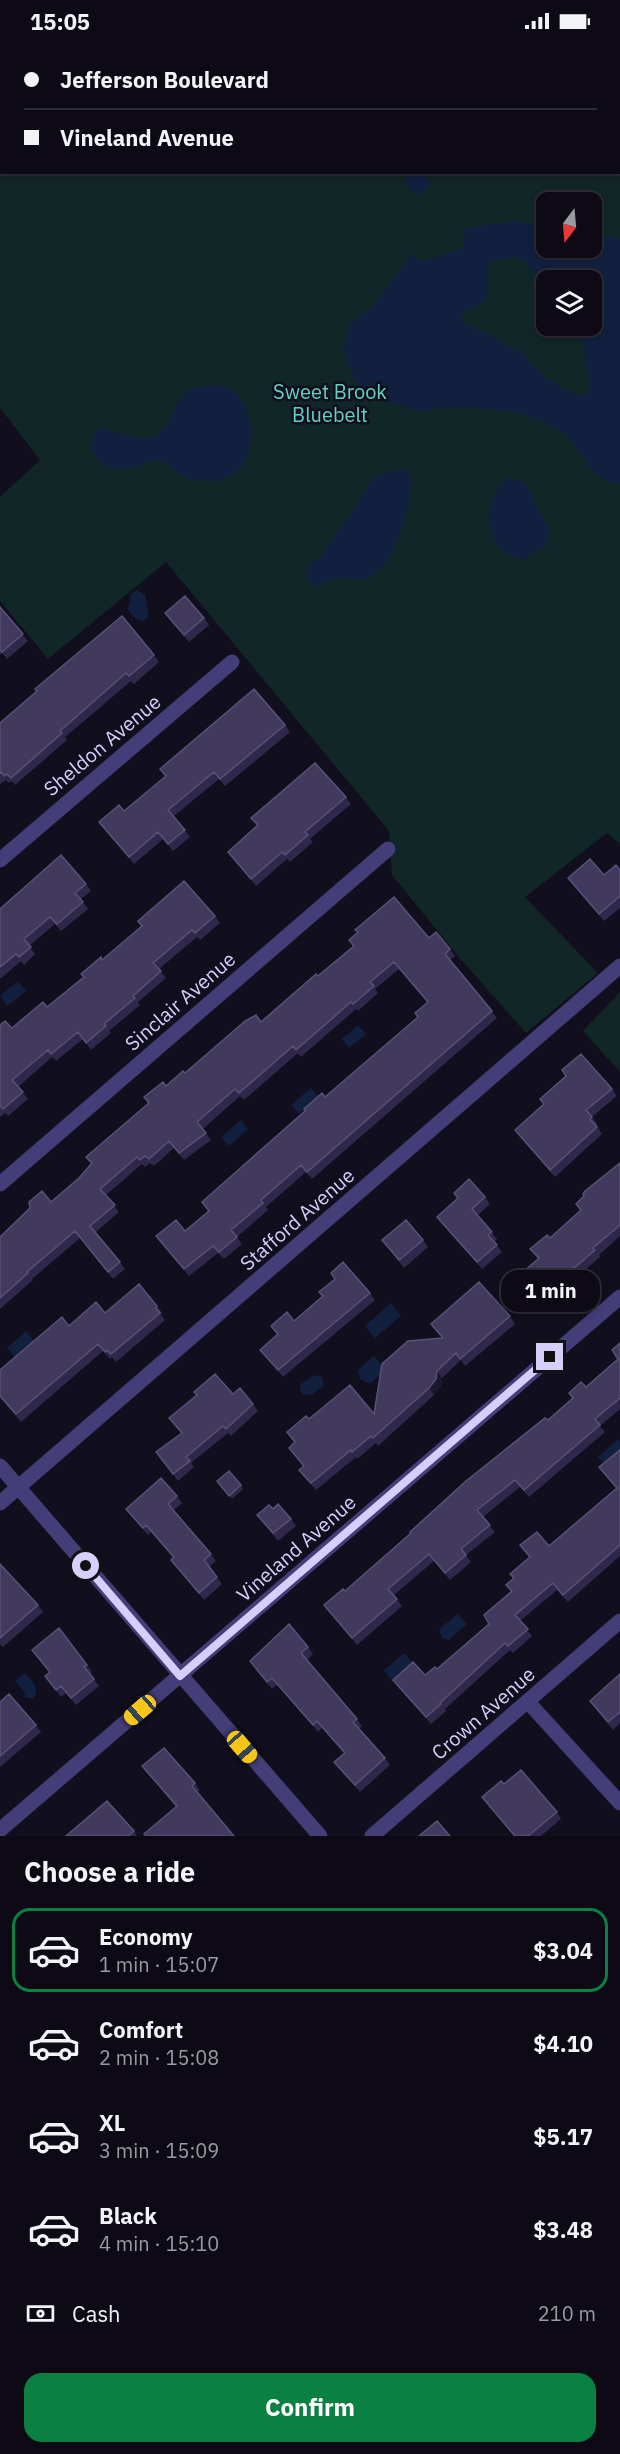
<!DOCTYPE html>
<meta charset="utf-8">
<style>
:root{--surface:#0d0a16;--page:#16131f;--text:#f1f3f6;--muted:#9a9aa1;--line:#2d2b35;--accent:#0b8043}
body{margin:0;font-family:"IBM Plex Sans",sans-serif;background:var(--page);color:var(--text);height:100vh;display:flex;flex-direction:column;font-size:22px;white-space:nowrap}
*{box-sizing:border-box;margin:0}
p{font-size:20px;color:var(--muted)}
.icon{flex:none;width:33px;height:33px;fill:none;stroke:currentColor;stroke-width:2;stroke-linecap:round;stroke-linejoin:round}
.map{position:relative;height:1794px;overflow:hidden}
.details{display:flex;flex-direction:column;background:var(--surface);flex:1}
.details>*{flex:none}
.banner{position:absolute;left:0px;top:0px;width:621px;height:132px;box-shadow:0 3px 9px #0003,0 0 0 2px var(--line);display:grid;align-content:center;height:132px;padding:0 24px;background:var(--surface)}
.needle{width:39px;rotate:196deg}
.controls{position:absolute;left:536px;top:150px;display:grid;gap:12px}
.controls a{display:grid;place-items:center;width:66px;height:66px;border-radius:12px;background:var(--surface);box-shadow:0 3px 9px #0003,0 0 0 2px var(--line);font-size:30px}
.end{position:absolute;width:27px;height:27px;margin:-14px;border:8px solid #d6cefb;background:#111;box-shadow:0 0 0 3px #111}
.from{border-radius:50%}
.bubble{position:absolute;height:42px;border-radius:18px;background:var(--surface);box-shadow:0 3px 9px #0003,0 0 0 2px var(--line);font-size:20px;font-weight:700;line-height:42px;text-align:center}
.car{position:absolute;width:18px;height:36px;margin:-18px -9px;border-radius:8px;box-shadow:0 0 4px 2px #0007;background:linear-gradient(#f5c518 24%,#345 0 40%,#f5c518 0 76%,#345 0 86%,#f5c518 0)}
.banner b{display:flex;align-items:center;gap:21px;height:57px;font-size:22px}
.banner b+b{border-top:2px solid var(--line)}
.banner i{width:15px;height:15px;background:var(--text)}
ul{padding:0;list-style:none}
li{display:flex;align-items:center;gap:18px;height:84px;margin:0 12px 9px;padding:0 12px;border:3px solid transparent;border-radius:18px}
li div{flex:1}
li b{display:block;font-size:22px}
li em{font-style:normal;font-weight:700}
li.active{border-color:var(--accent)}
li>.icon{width:54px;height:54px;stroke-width:1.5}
h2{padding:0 24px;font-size:27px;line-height:72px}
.pay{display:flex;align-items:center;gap:15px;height:66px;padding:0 24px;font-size:22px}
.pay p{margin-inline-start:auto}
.action{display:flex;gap:12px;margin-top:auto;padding:12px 24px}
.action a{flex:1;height:69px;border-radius:18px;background:var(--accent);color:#fff;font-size:24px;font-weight:700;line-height:69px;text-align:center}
.status{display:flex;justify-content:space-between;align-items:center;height:42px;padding:0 30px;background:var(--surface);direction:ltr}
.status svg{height:16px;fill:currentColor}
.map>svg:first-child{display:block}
.green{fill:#112627;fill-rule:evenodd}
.water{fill:#11203e;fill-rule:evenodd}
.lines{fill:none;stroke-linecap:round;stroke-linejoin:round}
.minor{stroke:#433d78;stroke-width:15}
.wall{fill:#30284a}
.shaded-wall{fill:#1c1630}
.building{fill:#423a5d;stroke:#595176;stroke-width:1.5}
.route{stroke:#d6cefb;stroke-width:8}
.labels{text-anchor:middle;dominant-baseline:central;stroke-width:5;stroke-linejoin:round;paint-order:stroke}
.park-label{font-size:20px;fill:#62d3be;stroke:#110e1d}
.street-label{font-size:20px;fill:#d6cefb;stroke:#110e1d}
</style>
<div class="status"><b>15:05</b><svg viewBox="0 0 49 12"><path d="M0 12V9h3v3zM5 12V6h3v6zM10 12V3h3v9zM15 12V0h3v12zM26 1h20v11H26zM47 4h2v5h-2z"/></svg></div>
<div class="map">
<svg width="620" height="1794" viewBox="0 0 620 1794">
<rect width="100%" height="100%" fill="#110e1d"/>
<path class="green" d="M0,0H620V802L607,791L525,855L598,931L526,991L457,913L392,833L389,789L166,520L48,617L0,559V455L40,418L0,366ZM2,2H620V130H2ZM546,160H591V206H546ZM546,238H591V284H546Z
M620,950V1030L583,989Z"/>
<path class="water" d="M404,131H426L430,143L422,151L415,152L408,145Z
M517,179L546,187V206H591V192L620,197V442L607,439L595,432L567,393L539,378L515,370L467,365L437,366L423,370L376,357L365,348L355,338L348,321L344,307L346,294L350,281L371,266L408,218L410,211L422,220L462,207L466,186ZM516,215L524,219L546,242V238H591V284H580L590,344L585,353C574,354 544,336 536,327C530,321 527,315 520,309L461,279L462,272L485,257L488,248L487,224L492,219Z
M209,343C214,344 222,344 227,346C236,349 241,358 245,366C260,395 249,437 211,439C200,439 184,437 176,430C167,423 164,418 153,417C139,425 121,432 105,424C100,421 95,413 91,408L93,393L100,386C115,389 130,396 145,396C172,396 170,357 191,347C196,345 204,345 209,343Z
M402,427L409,430C418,449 394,517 377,530C356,545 346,532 332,537C325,539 322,544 315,545L307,536L308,528L315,518L320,516L331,497L353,469L371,439L381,432Z
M509,436C531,438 531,455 540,471C543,477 547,482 550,489L545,505L530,512L525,518C484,512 476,458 509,436Z
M137,548L145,553C146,556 149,574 148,575L143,579L137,578L128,568L131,552Z
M18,939L26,949L7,964L0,954Z
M358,983L366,992L349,1006L342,997Z
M311,1046L319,1055L299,1072L291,1063Z
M241,1078L248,1087L229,1104L221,1095Z
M391,1261L401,1274L375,1296L365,1284Z
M26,1289L35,1300L16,1317L7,1306Z
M374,1314L386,1328L370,1342L360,1337L358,1328Z
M314,1333L322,1335L324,1344L311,1353L303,1352L300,1348L301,1342Z
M618,1397L620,1400V1414L607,1425L598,1415Z
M458,1572L467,1582L449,1598L442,1596L439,1587Z
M404,1611L413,1621L392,1639L384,1628Z
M25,1631L35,1643L36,1652L32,1657L25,1655L24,1649L15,1639Z"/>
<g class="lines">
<path class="minor" d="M0,818L232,620
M0,1142L388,807
M0,1424L320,1794
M0,1461L620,924
M528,1660L620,1761
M0,1788L620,1255
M372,1794L620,1579"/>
</g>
<path class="wall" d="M0,565L28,599L7,617L2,611L0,613Z
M165,571L204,576L209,583L189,600Z
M154,613L159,620L134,642L131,639L90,674L65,695L67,698L15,743L12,739L9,741L6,738L0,742V681Z
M285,683L290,690L225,744L219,737L174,774L190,795L173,809L163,797L134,822L99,780L124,769L166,735L160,727Z
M346,755L351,762L310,797L313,800L290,820L287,817L256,844L228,810L257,784L251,776Z
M620,828V866L604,879L568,836L604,833Z
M86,842L91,849L81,857L88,867L61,889L55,882L29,904L35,912L24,923L21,919L0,937V867Z
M215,874L220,881L200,898L197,895L159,927L166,936L138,960L140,963L109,989L111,991L91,1008L83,997L56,1019L52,1015L18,1045L28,1057L8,1074L5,1071L0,1075V983L12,986L47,965L83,935L142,884L138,879Z
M429,896L450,907L455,914L450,918L497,976L312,1137L306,1130L266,1165L268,1168L237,1195L242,1202L224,1217L218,1211L189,1234L156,1194L185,1189L208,1169L202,1160L418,975L415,971L427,960L399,927L375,947L378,951L358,969L356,967L301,1015L298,1011L244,1058L240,1054L203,1087L211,1098L184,1118L174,1106L154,1124L150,1121L145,1125L142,1122L106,1153L119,1170L96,1190L125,1227L113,1237L80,1196L32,1237L33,1238L0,1267V1195L51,1160L79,1136L91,1122L86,1115L148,1061L166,1044L261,980L353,904L349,898Z
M562,1028L612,1047L617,1054L592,1075L597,1082L596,1083L602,1092L555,1135L520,1095L515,1088L543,1062L540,1057L566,1034Z
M620,1121V1194L599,1213L600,1215L578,1234L577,1233L562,1245L553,1235L527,1255L514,1238L538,1217L530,1207L550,1196L580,1168L576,1162Z
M454,1151L485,1155L490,1162L477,1174L497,1197L494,1200L502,1210L482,1227L442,1182L437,1175L458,1156Z
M382,1198H423L428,1205L404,1226Z
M331,1231L370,1251L375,1258L283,1335L260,1308L277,1293L271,1284L294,1279L322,1255L319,1250L335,1237Z
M157,1264L162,1271L161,1273L165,1278L116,1320L112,1315L110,1317L103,1309L21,1380L0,1355V1328L69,1284L105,1271Z
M510,1274L515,1282L465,1324L461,1318L442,1336L441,1344L434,1353L378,1404L376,1401L357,1417L356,1415L316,1448L304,1435L299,1428L304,1424L289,1406L295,1401L287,1390L309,1377L374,1372L442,1296L431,1282Z
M620,1301V1367L600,1384L605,1390L529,1455L520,1445L483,1475L495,1490L466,1513L471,1520L450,1538L434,1519L394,1553L402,1564L357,1603L324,1563L345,1549L548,1378L573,1356L569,1351L586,1345L618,1317Z
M233,1352L253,1362L258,1369L231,1394L228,1391L191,1421L194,1425L178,1439L156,1410L182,1392L169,1376Z
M620,1408V1514L568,1560L557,1548L520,1579L532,1594L513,1611L510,1608L445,1667L446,1669L431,1682L398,1645L393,1638L425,1633L437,1627L489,1582L511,1550L506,1543L514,1536L510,1532L530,1515L520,1503L549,1504L616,1446L599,1425Z
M217,1439L241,1443L243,1447L232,1457Z
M177,1454L182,1461L174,1468L216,1519L209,1525L222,1542L204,1558L176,1525L171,1518L173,1516L151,1490L148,1493L131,1474L126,1467Z
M273,1467L291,1477L296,1484L278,1499L257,1473Z
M0,1522L38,1563L43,1570L3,1605L0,1602Z
M308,1605L313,1612L307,1618L357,1677L362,1684L359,1687L385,1716L390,1723L360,1750L334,1720L344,1711L322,1686L318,1690L277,1643L272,1647L250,1619Z
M32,1608L87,1623L92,1630L90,1632L99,1644L76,1663L66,1651L61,1655L45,1634L50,1631Z
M620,1632V1681L613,1688L590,1659Z
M0,1660L36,1683L41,1690L0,1725Z
M142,1724L195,1741L200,1748L176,1765Z
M504,1742L557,1770L561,1777L541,1794H514L482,1755Z
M134,1789L137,1794H66Z"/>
<path class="shaded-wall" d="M437,1329L442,1336L441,1344L434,1353L429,1346Z"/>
<path class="building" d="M185,554L204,576L184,593L165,571Z
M0,565L23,592L2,610L0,608Z
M122,574L154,613L129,634L126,631L85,667L60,689L62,691L11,736L7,732L4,734L1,730L0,731V681L37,649L35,647Z
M254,647L285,683L220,737L214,730L168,768L185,788L168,802L158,790L129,815L99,780L119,763L124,769L166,734L160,727Z
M315,721L346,755L305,790L308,793L285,813L282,810L251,837L228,810L258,783L251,776Z
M61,813L86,842L75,851L83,860L57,882L50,875L24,897L31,905L19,915L16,912L0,925V867Z
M590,817L604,833L616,823L620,828V854L599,872L568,836Z
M184,839L215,874L195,891L192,888L153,921L161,929L133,954L135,956L104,982L106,984L86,1001L78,990L51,1012L48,1008L12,1038L23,1050L3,1067L0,1064V983L5,979L12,986L43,960L47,965L84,935L81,932L101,915L102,918L142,884L138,879Z
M394,855L429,896L436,890L450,907L445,912L492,969L307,1130L301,1123L261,1158L263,1161L231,1188L237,1195L219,1210L213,1204L184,1227L156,1194L176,1178L185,1189L209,1169L202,1160L305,1069L304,1067L322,1051L325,1055L418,975L415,971L428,960L394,920L370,940L374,944L353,962L351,960L296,1008L293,1004L239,1051L235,1047L197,1080L206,1091L179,1111L169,1099L149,1117L145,1114L140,1118L137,1115L100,1147L115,1163L90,1184L120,1220L108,1230L75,1189L27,1230L28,1231L0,1256V1195L30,1166L29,1160L42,1149L51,1160L79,1136L92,1121L86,1115L149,1061L144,1055L163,1040L166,1044L183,1029L185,1031L245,979L256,973L261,980L316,932L318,934L354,904L349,898L358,890L355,888Z
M581,1012L612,1047L586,1068L592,1075L590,1077L597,1085L550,1128L515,1088L544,1062L540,1057L566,1034L562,1028Z
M620,1121V1183L593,1206L595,1208L573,1227L572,1226L557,1238L548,1228L522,1248L514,1238L539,1216L530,1207L547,1193L550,1196L581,1168L576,1162L584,1154L583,1152L585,1149Z
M469,1137L485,1155L472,1167L492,1190L488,1193L497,1203L477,1220L437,1175L458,1156L454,1151Z
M406,1178L423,1198L399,1218L382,1198Z
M343,1220L370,1251L278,1328L260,1308L278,1292L271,1284L287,1270L294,1279L323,1254L319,1250L335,1237L331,1231Z
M479,1240L510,1274L460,1317L456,1311L437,1329L436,1337L429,1346L373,1396L371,1394L352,1410L351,1408L311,1441L299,1428L304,1424L289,1406L295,1400L287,1390L306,1374L309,1377L350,1343L374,1372L382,1322L408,1299L443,1296L431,1282Z
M139,1242L157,1264L156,1266L160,1271L111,1312L107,1308L105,1310L98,1302L16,1372L0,1354V1328L62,1275L69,1284L96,1260L105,1271Z
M620,1301V1356L595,1377L600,1383L524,1448L515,1438L477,1468L490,1483L461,1507L466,1513L445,1531L429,1512L388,1547L397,1557L352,1596L324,1563L343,1547L345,1549L411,1491L410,1490L466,1439L545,1376L548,1378L573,1356L569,1351L581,1340L586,1345L618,1317L612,1308Z
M215,1332L233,1352L240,1346L253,1362L226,1387L223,1384L186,1415L190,1419L173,1432L156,1410L182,1391L169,1376L197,1353L194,1350Z
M620,1408V1503L563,1553L553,1541L515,1573L528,1587L508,1604L505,1601L440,1661L441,1662L426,1675L393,1638L413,1620L425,1633L435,1625L437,1627L489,1582L484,1573L512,1549L506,1543L514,1536L510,1532L530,1515L520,1503L537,1490L549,1504L617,1446L599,1425Z
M229,1429L241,1443L229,1454L217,1439Z
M161,1436L177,1454L168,1462L211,1512L204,1518L217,1535L199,1551L171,1518L174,1515L146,1483L143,1486L126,1467Z
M278,1462L291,1477L273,1491L257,1473L269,1463L273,1467Z
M0,1522L38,1563L0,1596Z
M289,1582L308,1605L301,1611L357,1677L353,1680L385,1716L355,1743L334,1720L345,1711L317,1679L313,1683L272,1636L267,1640L250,1619Z
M59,1586L87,1623L84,1625L94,1637L71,1656L61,1644L56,1648L45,1634L50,1630L32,1608Z
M620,1632V1670L608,1680L590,1659Z
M9,1652L36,1683L0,1714V1660Z
M164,1706L195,1741L192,1744L234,1794H146L144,1792L177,1764L142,1724Z
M521,1728L557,1770L528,1794H515L482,1755L501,1739L504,1742Z
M107,1759L134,1789L128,1794H66Z
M437,1779L450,1794H419Z"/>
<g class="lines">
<path class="route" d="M86,1524L180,1634L550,1315"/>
</g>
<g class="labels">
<g class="park-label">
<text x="330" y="349">Sweet Brook<tspan x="330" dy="23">Bluebelt</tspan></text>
</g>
<g class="street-label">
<text transform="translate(102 703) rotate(-40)">Sheldon Avenue</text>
<text transform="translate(180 959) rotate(-41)">Sinclair Avenue</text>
<text transform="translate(297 1177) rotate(-41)">Stafford Avenue</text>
<text transform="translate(296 1506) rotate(-41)">Vineland Avenue</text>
<text transform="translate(483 1671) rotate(-41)">Crown Avenue</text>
</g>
</g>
</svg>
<div class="controls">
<a><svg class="needle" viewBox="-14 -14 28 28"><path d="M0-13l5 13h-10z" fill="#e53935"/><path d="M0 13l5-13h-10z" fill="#9a9aa1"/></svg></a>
<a><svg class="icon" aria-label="layers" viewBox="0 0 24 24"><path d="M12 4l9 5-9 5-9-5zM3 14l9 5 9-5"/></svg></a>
</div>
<i class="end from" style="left:86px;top:1524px"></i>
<i class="end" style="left:550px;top:1315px"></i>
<div class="bubble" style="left:501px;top:1228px;width:99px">1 min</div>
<i class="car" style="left:140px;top:1668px;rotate:229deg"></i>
<i class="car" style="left:242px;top:1705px;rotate:139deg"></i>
<div class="banner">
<b><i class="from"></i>Jefferson Boulevard</b>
<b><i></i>Vineland Avenue</b>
</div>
</div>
<section class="details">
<h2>Choose a ride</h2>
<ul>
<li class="active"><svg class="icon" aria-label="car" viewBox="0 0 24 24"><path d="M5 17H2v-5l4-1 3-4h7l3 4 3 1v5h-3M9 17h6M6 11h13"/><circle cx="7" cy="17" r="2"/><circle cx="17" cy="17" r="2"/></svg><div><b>Economy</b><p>1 min · 15:07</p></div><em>$3.04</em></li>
<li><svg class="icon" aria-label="car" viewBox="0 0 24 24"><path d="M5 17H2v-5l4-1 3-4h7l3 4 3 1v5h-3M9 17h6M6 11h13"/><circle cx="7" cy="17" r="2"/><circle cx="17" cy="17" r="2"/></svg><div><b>Comfort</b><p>2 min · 15:08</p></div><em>$4.10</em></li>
<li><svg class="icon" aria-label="car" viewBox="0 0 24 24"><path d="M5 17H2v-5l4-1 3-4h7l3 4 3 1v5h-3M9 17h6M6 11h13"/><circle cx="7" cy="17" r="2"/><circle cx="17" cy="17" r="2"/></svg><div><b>XL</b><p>3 min · 15:09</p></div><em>$5.17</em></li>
<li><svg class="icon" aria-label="car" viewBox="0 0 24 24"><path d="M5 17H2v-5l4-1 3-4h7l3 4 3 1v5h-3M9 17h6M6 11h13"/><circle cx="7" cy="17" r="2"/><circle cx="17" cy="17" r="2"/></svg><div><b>Black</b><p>4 min · 15:10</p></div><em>$3.48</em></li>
</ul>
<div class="pay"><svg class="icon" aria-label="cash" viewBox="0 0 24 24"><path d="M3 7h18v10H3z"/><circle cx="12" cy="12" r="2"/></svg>Cash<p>210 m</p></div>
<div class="action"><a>Confirm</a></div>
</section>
